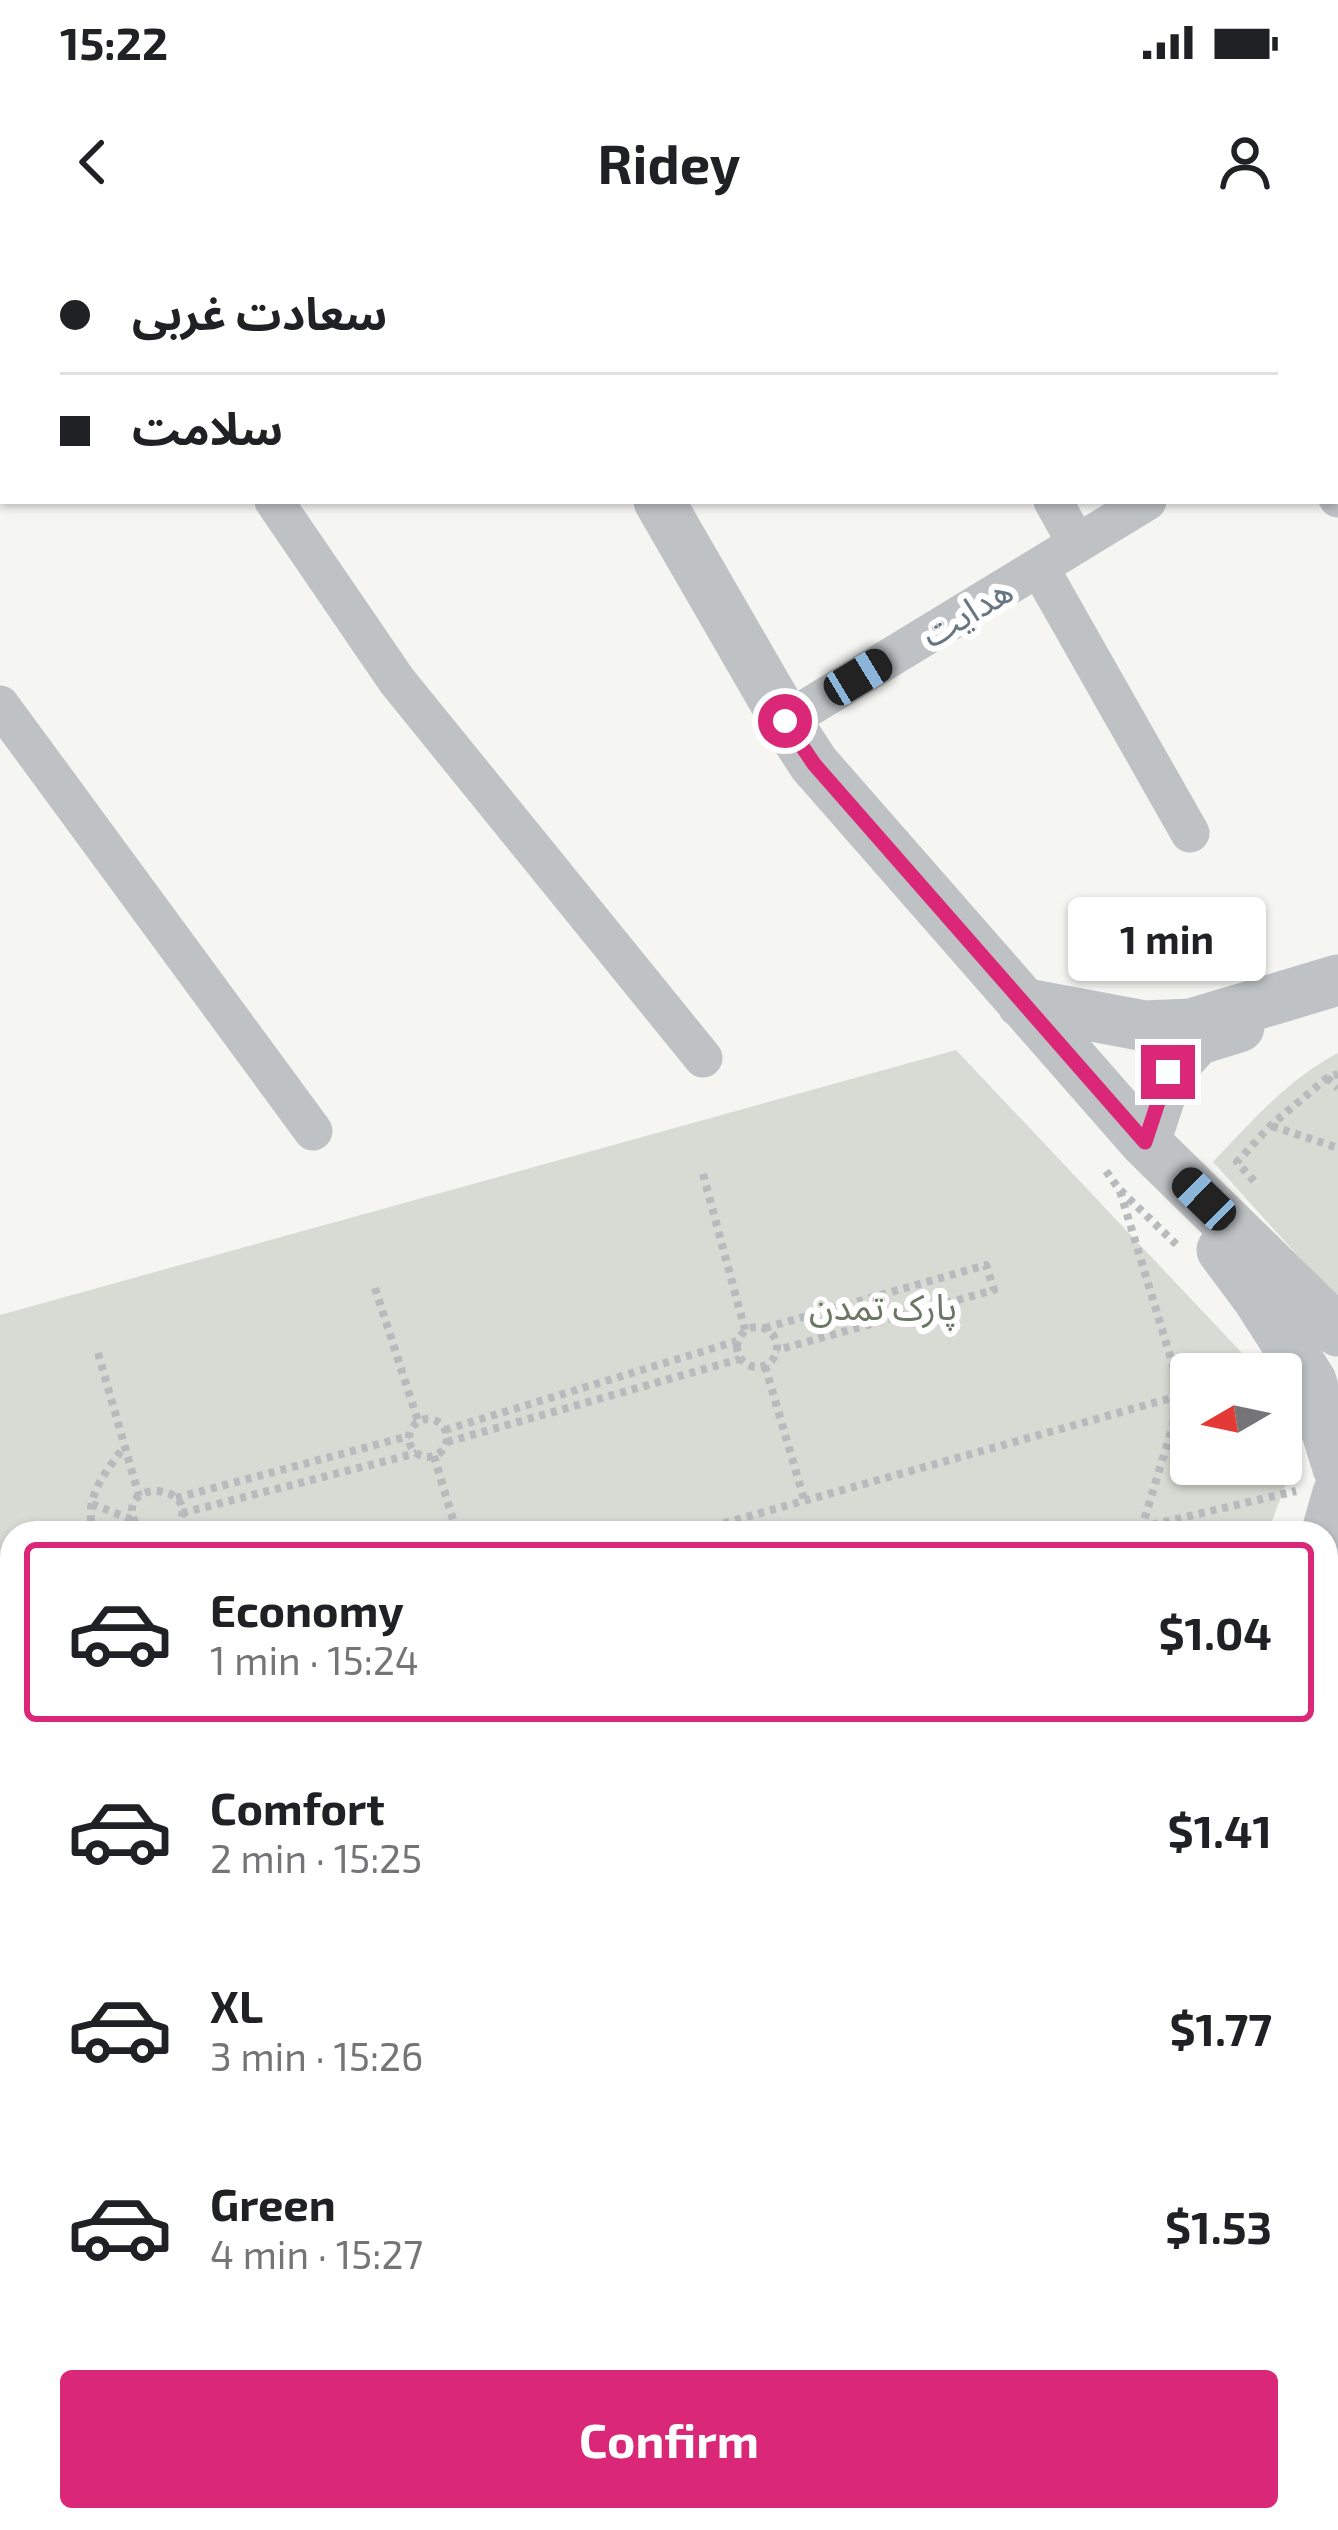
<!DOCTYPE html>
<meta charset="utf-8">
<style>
:root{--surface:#fff;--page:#f2f2f2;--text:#202124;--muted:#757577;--line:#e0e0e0;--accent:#db2777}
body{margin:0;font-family:"Exo 2","Noto Sans Arabic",sans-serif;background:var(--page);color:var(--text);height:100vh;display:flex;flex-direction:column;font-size:45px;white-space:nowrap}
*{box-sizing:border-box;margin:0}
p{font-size:39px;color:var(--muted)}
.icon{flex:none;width:66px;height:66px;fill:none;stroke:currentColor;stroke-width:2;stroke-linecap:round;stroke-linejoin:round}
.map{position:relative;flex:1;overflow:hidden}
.panel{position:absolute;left:0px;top:1281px;width:1338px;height:1011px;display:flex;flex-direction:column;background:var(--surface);border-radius:36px 36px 0 0;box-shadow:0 3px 9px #0004}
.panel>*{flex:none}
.hud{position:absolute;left:0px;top:0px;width:1338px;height:264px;box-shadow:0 3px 9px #0004;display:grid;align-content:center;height:264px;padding:0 60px;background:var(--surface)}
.needle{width:78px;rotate:261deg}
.controls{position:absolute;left:1170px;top:1113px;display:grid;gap:24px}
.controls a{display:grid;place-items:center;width:132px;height:132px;border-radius:12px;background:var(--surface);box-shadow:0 3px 9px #0004;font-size:60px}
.end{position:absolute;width:54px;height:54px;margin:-27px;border:15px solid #db2777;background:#fff;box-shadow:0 0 0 6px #fff}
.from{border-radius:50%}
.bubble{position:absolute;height:84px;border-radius:12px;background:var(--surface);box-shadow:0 3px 9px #0004;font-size:39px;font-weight:700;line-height:84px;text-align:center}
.car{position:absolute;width:36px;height:72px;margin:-36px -18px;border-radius:15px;box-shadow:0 0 9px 3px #0007;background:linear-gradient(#222 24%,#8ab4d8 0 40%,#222 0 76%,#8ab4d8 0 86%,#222 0)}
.hud b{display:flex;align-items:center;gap:42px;height:114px;font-size:45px}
.hud b+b{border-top:3px solid var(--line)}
.hud i{width:30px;height:30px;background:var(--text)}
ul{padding:21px 0 0;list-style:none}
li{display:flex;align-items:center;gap:36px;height:180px;margin:0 24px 18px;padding:0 36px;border:6px solid transparent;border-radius:12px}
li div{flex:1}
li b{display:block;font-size:45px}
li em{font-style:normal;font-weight:700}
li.active{border-color:var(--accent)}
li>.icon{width:108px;height:108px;stroke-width:1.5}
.action{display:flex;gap:24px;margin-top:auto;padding:24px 60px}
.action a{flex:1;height:138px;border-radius:12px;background:var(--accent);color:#fff;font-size:48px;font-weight:700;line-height:138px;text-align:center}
.status{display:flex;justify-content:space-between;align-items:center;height:84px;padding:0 60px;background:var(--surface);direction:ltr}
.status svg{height:33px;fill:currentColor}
header{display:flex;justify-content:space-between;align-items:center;height:156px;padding:0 60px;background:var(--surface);font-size:54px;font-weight:700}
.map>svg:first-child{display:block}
.green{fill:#d7dbd3}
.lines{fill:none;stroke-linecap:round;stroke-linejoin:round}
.secondary-casing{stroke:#b1b6b9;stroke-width:60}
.trunk-casing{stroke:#b1b5b7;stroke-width:69}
.path{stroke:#b8bbbd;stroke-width:8;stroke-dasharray:6 6;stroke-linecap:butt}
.service{stroke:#bec2c5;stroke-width:21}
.minor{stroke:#bec2c5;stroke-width:39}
.tertiary{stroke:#bec2c5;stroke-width:51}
.secondary{stroke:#fff;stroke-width:57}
.trunk{stroke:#fff;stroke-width:66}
.route{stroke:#db2777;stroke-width:15}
.labels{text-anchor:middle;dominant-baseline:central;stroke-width:12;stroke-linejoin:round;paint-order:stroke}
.street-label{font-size:36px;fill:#677680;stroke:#fff}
.park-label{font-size:36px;fill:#6a7765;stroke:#fff}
</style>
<div class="status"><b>15:22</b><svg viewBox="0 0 49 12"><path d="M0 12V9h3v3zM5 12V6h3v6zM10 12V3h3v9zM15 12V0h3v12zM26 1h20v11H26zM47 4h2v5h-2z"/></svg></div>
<header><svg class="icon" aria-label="back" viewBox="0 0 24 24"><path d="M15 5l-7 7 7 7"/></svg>Ridey<svg class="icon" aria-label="person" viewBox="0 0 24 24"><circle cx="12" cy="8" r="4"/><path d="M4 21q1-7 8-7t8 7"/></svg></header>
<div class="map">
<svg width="1338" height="2290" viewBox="0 0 1338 2290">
<rect width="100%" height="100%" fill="#f5f5f2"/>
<path class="green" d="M956,810L1242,1113L1255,1134H1191V1224H1281V1178L1299,1209L1272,1281L1233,1293H12V1781L0,1787V1075Z
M1338,813V1060L1213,922C1252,881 1287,840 1338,813Z
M1338,1313V1475L1326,1477V1337Z
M1338,1678V1783L1326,1787V1682Z
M12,2203V2280H211L190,2290H0V2206Z"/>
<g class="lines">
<g class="secondary-casing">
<path id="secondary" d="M1326,1847L1338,1842"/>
</g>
<g class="trunk-casing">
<path id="trunk" d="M1326,1531L1338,1528
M1326,1649L1338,1645
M0,1919L12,1914
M0,2020L12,2015
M0,2098L12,2093
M0,2175L12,2169"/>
</g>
<path class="path" d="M1327,838L1338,848
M1272,886L1338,908
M1106,931L1119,949L1179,1007
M703,934L745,1090
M1254,941L1237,922L1270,886L1327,838L1338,834
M1120,951L1182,1155L1142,1287
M375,1048L418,1181
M737 1107a20 20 0 1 1 40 0a20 20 0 1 1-40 0Z
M765,1088L986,1025L994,1050L777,1110
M98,1113L139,1256
M765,1126L804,1259
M409 1198a19 19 0 1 1 38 0a19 19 0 1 1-38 0Z
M445,1190L737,1101
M447,1202L740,1119
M434,1216L457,1293
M176,1258L409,1196
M92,1264L133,1280
M182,1273L417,1213
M94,1293C82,1259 105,1233 124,1207
M141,1293C100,1234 215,1240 173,1293
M689,1293L1182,1155
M1117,1293L1296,1251
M0,1574L12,1571
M0,1646L12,1660
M0,1760L12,1754
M0,1815L12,1809
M0,1853L12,1847
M61,2280L65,2290
M185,2280L206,2282L219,2290
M11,2290L15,2280"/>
<path class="service" d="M920,2280L929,2290"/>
<path class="minor" d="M96,0L98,3
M906,0L908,3
M1335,146L1338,144
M1335,252L1338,258
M274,261L397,441L703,818
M1053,261L1077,304
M1039,327L1190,593
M0,465L313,891
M786,481L1147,261
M1326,2167L1338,2161
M341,2290L379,2280
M1144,2290L1159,2280"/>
<path class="tertiary" d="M509,0L511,3
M54,3L58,0
M0,51L3,48
M659,261L786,481L814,524L1145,902L1338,1091
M1022,763L1145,786L1191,784L1338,740
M1145,902L1168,832L1197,800L1239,787
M1222,1010L1257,1057L1311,1141L1338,1228
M1326,1295L1338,1253"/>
<use href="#secondary" class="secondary"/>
<use href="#trunk" class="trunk"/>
</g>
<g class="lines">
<path class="route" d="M785,481L814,524L1145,902L1168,832"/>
</g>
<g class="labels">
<g class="street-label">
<text transform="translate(966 371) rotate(-31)">هدایت</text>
</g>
<g class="park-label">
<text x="883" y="1065">پارک تمدن</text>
</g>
</g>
</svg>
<div class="controls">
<a><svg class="needle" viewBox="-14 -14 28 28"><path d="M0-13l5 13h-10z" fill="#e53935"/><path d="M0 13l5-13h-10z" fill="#757577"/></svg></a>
</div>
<i class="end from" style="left:785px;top:481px"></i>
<i class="end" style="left:1168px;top:832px"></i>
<div class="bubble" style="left:1068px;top:657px;width:198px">1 min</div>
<i class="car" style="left:858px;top:437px;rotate:59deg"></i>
<i class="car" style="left:1204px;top:959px;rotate:314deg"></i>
<div class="hud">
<b><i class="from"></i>سعادت غربی</b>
<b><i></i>سلامت</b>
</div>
<section class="panel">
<ul>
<li class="active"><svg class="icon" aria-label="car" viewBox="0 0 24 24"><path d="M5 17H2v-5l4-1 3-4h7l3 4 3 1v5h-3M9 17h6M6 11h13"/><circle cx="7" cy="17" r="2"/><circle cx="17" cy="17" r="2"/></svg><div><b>Economy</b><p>1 min · 15:24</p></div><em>$1.04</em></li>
<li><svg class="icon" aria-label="car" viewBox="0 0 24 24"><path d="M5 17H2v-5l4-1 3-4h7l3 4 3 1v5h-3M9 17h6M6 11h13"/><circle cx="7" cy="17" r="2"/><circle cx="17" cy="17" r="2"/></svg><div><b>Comfort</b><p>2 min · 15:25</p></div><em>$1.41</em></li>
<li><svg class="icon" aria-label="car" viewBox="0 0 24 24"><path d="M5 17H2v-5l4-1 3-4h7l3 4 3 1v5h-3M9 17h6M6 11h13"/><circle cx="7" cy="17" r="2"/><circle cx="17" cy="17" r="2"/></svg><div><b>XL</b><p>3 min · 15:26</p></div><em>$1.77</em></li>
<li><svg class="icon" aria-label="car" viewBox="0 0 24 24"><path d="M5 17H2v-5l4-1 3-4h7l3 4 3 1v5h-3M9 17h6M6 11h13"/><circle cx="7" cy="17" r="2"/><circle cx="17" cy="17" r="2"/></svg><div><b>Green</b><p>4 min · 15:27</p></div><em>$1.53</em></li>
</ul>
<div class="action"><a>Confirm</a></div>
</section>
</div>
